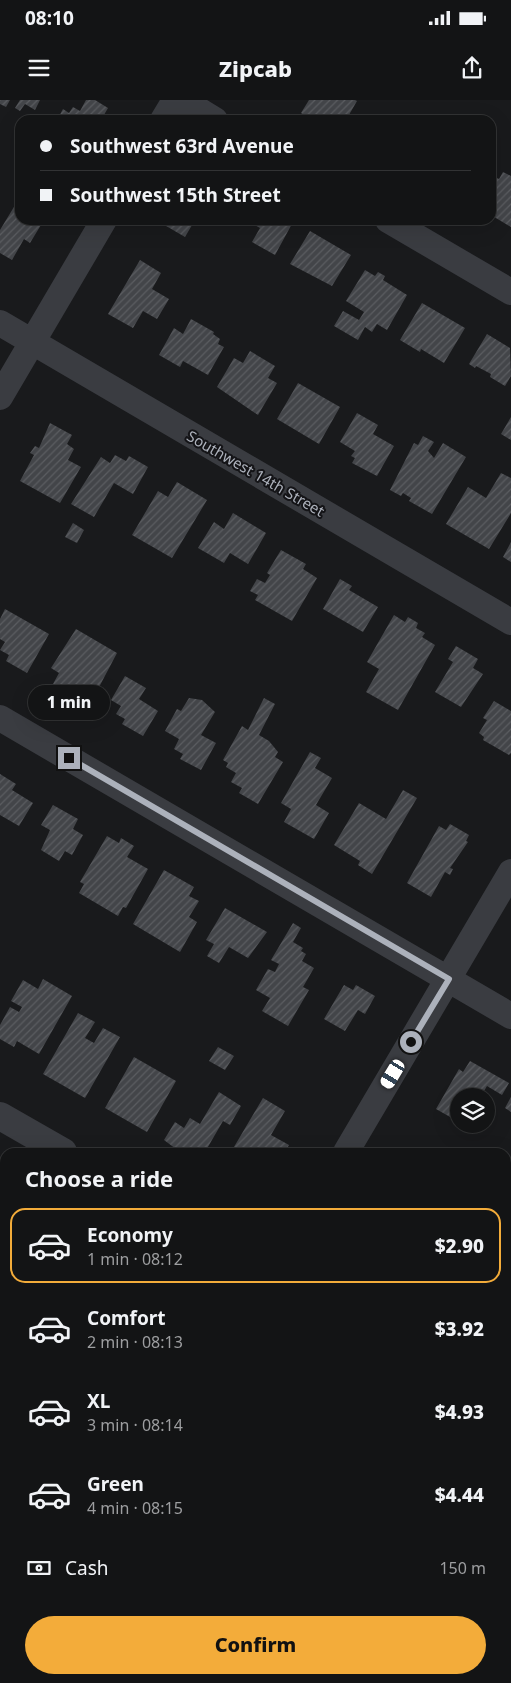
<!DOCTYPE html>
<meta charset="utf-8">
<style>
:root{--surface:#131415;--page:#202122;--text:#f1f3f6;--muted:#9d9ea0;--line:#323334;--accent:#f3ac3a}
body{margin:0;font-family:"Noto Sans",sans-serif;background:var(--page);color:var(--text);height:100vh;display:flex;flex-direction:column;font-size:19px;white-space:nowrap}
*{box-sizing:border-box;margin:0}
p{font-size:16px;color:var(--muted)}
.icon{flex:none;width:28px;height:28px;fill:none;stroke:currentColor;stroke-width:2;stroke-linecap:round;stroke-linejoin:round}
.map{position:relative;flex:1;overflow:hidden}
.details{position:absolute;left:0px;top:1048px;width:511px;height:536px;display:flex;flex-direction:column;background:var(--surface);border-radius:15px 15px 0 0;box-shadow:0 5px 20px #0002,0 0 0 1px var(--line)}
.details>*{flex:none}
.hud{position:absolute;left:15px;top:15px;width:481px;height:110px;border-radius:15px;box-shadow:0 5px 20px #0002,0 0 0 1px var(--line);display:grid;align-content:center;height:110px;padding:0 25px;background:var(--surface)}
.controls{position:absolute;left:450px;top:988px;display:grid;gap:10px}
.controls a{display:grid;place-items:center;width:45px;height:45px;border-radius:50%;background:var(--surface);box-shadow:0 5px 20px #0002,0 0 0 1px var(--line);font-size:25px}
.end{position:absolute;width:22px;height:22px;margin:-11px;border:6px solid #acb1bb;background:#111;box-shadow:0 0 0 2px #111}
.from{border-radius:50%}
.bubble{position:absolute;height:35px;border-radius:18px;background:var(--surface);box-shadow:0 5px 20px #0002,0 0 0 1px var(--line);font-size:16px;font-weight:800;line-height:35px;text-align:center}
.car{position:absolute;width:15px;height:30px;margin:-15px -8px;border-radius:6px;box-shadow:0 0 4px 1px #0007;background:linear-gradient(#fff 24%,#345 0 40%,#fff 0 76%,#345 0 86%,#fff 0)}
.hud b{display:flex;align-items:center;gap:18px;height:48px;font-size:19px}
.hud b+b{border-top:1px solid var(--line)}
.hud i{width:12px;height:12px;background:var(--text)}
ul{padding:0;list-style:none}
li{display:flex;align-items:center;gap:15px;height:75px;margin:0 10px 8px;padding:0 15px;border:2px solid transparent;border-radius:15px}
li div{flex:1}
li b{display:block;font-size:19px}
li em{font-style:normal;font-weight:800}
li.selected{border-color:var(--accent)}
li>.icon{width:45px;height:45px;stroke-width:1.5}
h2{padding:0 25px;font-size:22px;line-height:60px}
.pay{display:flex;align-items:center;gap:12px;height:55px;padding:0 25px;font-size:19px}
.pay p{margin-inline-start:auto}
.primary-button{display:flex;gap:10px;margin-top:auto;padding:10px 25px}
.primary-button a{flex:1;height:58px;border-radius:30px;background:var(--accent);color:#111;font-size:20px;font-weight:800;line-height:58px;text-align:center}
.status{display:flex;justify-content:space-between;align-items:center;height:35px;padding:0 25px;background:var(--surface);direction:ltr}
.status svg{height:14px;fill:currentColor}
header{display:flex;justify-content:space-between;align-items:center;height:65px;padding:0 25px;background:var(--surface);font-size:22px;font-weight:800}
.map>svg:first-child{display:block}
.park{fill:url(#park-crowns)}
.building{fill:url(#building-hatch)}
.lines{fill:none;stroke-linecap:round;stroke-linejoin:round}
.minor{stroke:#3a3c41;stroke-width:26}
.tertiary{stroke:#3a3c41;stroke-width:28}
.route{stroke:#acb1bb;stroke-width:6}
.labels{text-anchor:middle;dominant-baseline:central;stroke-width:4;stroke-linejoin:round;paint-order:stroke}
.street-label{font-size:15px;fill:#acb1bb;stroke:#141417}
</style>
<div class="status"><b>08:10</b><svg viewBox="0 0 49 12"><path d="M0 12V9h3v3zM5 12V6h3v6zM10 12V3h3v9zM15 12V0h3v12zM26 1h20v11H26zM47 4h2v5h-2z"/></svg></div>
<header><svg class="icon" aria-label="menu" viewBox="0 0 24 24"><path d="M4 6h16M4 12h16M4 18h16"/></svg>Zipcab<svg class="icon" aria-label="share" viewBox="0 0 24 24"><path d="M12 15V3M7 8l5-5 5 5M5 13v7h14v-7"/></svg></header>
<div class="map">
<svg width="511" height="1583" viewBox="0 0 511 1583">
<defs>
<pattern id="park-crowns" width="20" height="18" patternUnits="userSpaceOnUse" patternTransform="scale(1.25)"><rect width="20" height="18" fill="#212a22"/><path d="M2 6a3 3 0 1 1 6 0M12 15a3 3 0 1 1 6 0" fill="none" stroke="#3f4640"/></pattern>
<pattern id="building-hatch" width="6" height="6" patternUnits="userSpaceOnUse" patternTransform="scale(1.25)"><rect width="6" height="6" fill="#434549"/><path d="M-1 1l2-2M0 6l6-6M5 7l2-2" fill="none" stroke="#5b5d61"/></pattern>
</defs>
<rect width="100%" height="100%" fill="#191a1c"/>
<path class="park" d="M65,1579H237L244,1583H62Z"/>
<path class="building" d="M0,0H10L6,7L0,4Z
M20,0H40L35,10L25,4L20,11L15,8Z
M86,0H95L108,8L101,20H57L63,9L69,13L73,7L80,11Z
M309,0H355L357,1L346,20H313L301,13Z
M503,72L511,76V127L491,115V84L495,77L499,79Z
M20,97V120H44L30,143L24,139L12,160L0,153V130Z
M163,120H195L185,137L161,123Z
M205,120H224L221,126L211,120L209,123Z
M246,120H290L293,122L275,155L252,142L260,128Z
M310,131L351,155L332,186L290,164Z
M140,160L161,173L152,189L169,199L157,219L143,211L133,228L108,214Z
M365,170L375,176L378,172L385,176L383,180L407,195L387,230L377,224L372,232L365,227L358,240L334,226L343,211L359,220L364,212L346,201Z
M422,203L465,228L444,263L421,249L420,252L400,240Z
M191,219L214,232L213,234L220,239L218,244L224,247L208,275L183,261L180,267L159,255L174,228L183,234Z
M487,234L510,248L511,276L505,286L490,277L491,274L476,266L475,268L469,264Z
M250,251L275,266L268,278L277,283L258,315L217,287L234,258L243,263Z
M298,283L340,307L319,344L277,319Z
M357,313L378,325L373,334L394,346L377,376L352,363L355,358L351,356L355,351L340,342Z
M511,317V340L501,334Z
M50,323L72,335L67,344L74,349L68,360L81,367L60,403L20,381L34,355L30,353L35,346L39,348Z
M423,336L434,342L428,351L434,358L443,343L466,357L432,414L409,401L411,398L403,393L401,396L390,390L414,343L418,345Z
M115,355L126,361L129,356L148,367L133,394L114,383L94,417L71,404L101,357L110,363Z
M501,373L511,378V413L489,449L446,424L468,387L486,398Z
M177,382L207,400L172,458L132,435L158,391L168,397Z
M233,413L266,433L248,464L230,453L224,463L198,448L214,422L224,429Z
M73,423L84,430L77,443L65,437Z
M511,442V462L503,457Z
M281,450L306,464L303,469L317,478L292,521L255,500L258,495L250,491L257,479L265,483L270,475L267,473Z
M340,479L352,486L349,490L378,507L363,532L323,509Z
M5,509L49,534L27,573L6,561L9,555L0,550L5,542L0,539V519Z
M394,515L405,522L408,517L418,523L416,528L425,533L422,537L435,545L398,610L366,592L379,569L367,562Z
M76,529L117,553L88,608L56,590L58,587L53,584L59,573L51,568Z
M456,546L478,559L473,568L483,574L461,607L435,592L453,562L448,559Z
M125,576L146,588L139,599L158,611L143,636L122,624L125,619L116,614L121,606L111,600Z
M189,598L202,600L215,612L201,635L216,643L201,670L180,659L183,654L174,649L179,639L165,631L177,609L181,611Z
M264,598L275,604L259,635L269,641L278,652L275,657L283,662L258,704L239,693L242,688L231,682L236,673L226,667L228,663L223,660L242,626L248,630Z
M494,601L511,611V653L509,655L483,640L484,637L479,633L487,620L483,618Z
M310,652L321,658L315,668L332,678L316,705L329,713L314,739L284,722L291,709L281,703Z
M0,674L16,684L12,690L33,703L19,726L0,715Z
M403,690L417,698L372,774L358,765L360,761L334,745L359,703L386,719Z
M53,705L78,719L73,729L83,735L72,755L65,751L59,761L41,750L50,730L41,725Z
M450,724L469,735L466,741L468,742L450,768L453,769L450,775L445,772L431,797L407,783L439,726L446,730Z
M107,736L119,743L121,738L134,746L127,757L148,769L126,808L123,807L118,816L79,793L84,784L80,782Z
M164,770L194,787L189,796L199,801L189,817L197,822L180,852L133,824Z
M225,808L267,832L248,858L229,847L219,863L207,856L214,844L206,840Z
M293,823L301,828L293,842L303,848L301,851L306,854L302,861L314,868L303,887L309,890L288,926L262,911L270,898L256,890L268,869L275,872L279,864L271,860Z
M43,879L72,896L39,954L17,941L14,947L0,939V925L10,907L19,912L22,907L11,901L23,880L38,889Z
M344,885L353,890L356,885L375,896L365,914L358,910L345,931L324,919Z
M78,913L95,922L85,938L94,943L103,928L120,937L85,998L43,974Z
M218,947L234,956L225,970L209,961Z
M134,957L176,981L147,1032L105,1008Z
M470,961L509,983L502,995L487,986L481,996H459V1022L436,1009L459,969L463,972Z
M219,992L241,1006L230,1025L223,1021L205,1052H180L164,1040L175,1022L184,1028L190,1018L200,1024Z
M511,997V1012L505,1008Z
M263,998L285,1011L271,1035L289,1045L285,1052H231Z
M0,1087L5,1090L0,1102Z
M506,1146L511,1148V1206L506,1214Z
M0,1203L5,1206V1235L0,1243Z
M0,1366L5,1369V1385L0,1394Z
M5,1433V1445L0,1443Z
M0,1469L5,1472V1536L0,1545Z
M506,1475L511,1478L509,1495L511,1496V1533L506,1530Z
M295,1579H307L305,1583Z
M341,1579H373L378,1581L339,1583Z"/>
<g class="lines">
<path class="minor" d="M182,0L215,20
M163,20L175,0
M388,120L511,192
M0,223L511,522
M0,297L104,120
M0,618L511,916
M346,1052L511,772
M0,1308L5,1311
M470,1579L478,1583
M33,1583L35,1579"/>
<path class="tertiary" d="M0,1016L63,1052
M506,1311L511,1314"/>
</g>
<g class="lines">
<path class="route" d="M69,658L449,879L411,942"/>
</g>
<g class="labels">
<g class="street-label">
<text transform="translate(256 373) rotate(30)">Southwest 14th Street</text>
</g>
</g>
</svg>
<div class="controls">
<a><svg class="icon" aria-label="layers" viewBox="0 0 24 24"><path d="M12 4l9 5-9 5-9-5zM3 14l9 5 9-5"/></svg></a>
</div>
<i class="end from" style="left:411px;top:942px"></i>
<i class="end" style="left:69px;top:658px"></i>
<div class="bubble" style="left:28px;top:585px;width:82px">1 min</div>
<i class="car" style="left:393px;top:974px;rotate:211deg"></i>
<div class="hud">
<b><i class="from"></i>Southwest 63rd Avenue</b>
<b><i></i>Southwest 15th Street</b>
</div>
<section class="details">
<h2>Choose a ride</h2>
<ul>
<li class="selected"><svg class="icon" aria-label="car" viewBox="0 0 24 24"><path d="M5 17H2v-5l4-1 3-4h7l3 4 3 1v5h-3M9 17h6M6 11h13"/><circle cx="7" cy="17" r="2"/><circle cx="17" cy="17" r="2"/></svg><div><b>Economy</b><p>1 min · 08:12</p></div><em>$2.90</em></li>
<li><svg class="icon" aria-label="car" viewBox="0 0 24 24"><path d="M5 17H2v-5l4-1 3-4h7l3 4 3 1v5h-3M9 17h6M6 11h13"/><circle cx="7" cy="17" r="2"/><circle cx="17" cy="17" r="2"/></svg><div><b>Comfort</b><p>2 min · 08:13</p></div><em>$3.92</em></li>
<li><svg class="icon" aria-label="car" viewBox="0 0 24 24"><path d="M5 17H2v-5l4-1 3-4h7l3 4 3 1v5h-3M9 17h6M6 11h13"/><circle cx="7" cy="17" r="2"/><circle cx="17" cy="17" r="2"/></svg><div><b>XL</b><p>3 min · 08:14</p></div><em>$4.93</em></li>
<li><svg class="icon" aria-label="car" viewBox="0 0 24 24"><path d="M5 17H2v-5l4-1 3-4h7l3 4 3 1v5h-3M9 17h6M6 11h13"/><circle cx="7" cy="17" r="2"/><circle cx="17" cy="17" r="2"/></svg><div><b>Green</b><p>4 min · 08:15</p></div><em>$4.44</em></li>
</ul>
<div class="pay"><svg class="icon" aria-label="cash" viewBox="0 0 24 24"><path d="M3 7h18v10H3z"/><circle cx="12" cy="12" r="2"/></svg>Cash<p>150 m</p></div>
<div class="primary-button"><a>Confirm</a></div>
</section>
</div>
